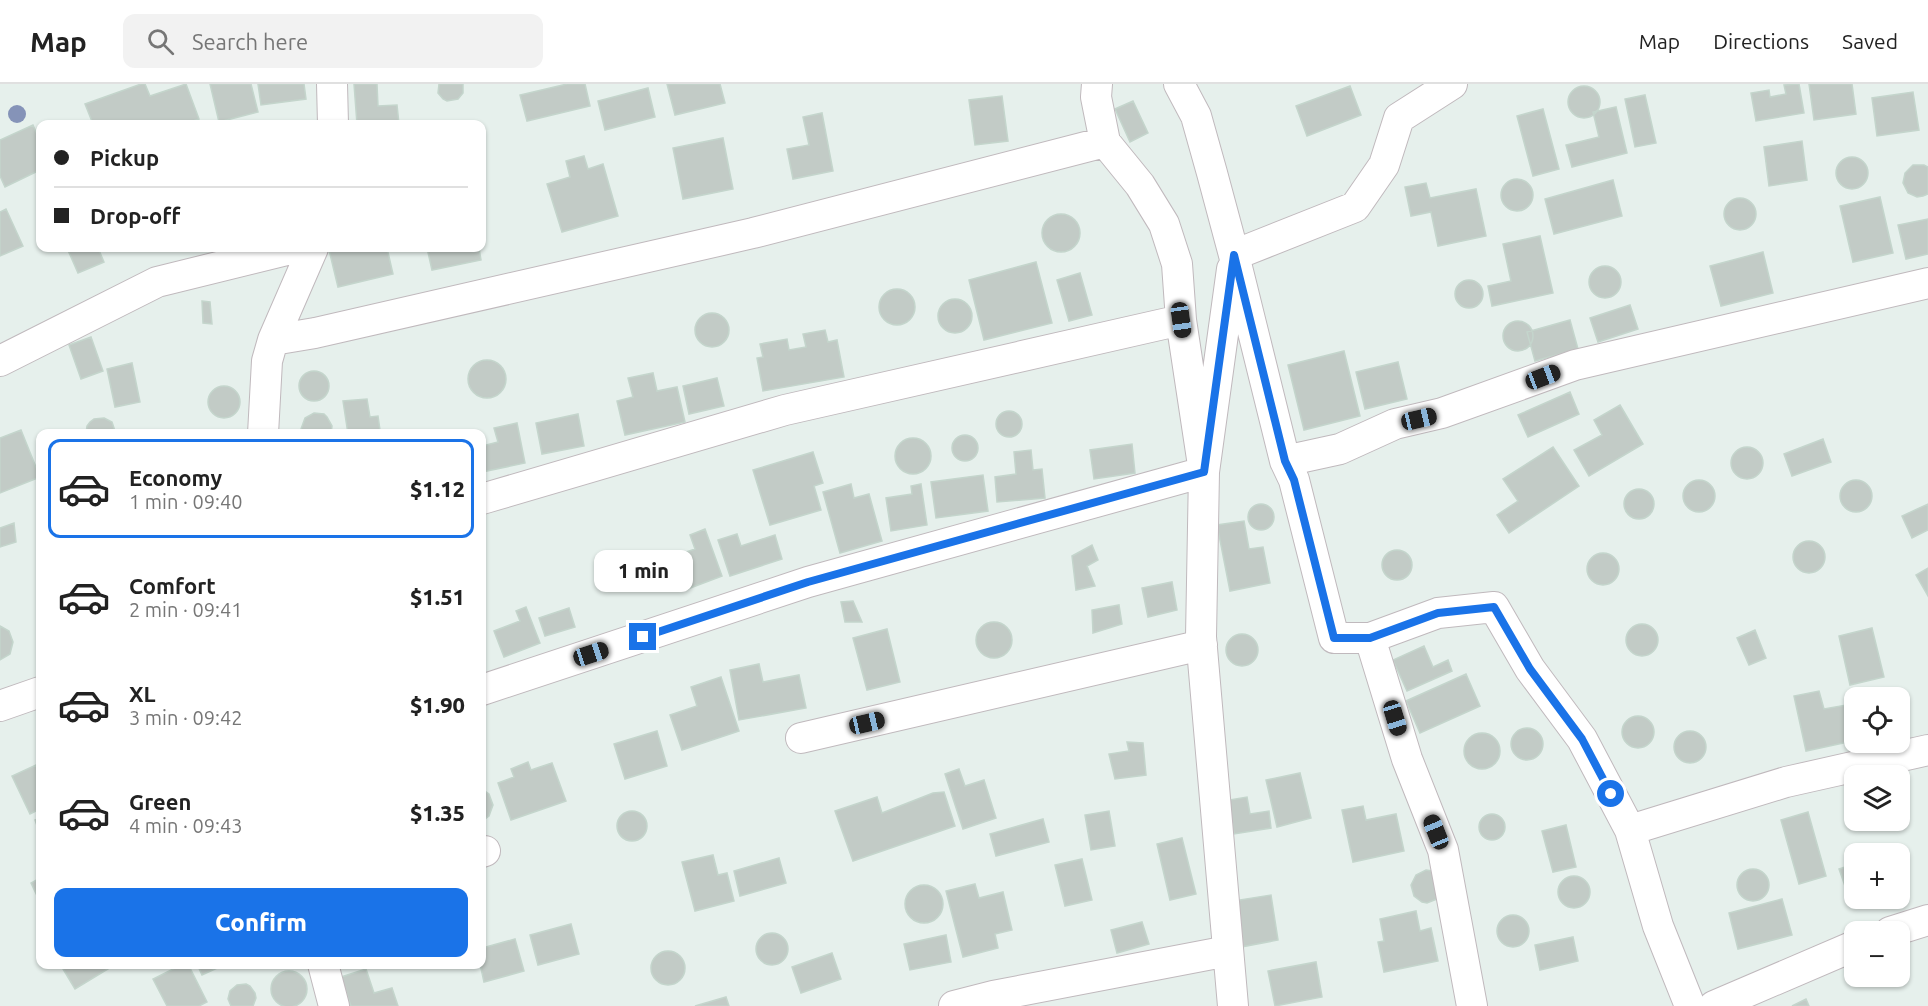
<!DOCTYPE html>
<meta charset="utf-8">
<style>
:root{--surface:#fff;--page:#f2f2f2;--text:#222;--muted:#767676;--line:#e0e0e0;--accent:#1a73e8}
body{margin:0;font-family:Ubuntu,sans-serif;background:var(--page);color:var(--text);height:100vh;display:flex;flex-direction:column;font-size:22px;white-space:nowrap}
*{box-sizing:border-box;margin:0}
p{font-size:20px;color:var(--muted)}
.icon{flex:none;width:33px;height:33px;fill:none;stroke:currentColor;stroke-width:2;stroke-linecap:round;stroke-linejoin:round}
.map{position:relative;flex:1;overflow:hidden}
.panel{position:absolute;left:36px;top:345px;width:450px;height:540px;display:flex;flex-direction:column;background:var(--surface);border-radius:12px;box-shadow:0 2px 4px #0004}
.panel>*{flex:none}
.guide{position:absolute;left:36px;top:36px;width:450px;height:132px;border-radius:12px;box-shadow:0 2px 4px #0004;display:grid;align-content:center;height:132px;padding:0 18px;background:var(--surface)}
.buttons{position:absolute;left:1844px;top:603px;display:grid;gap:12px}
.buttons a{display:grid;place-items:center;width:66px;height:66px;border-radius:12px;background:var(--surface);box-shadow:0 2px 4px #0004;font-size:30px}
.end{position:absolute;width:27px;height:27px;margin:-14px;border:8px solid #1a73e8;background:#fff;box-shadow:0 0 0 3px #fff}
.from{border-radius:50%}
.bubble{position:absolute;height:42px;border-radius:12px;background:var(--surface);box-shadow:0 2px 4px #0004;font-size:20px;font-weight:800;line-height:42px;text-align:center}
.car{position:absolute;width:18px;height:36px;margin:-18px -9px;border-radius:8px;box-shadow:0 0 4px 2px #0007;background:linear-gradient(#222 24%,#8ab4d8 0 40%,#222 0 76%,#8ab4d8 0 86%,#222 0)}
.guide b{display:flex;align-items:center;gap:21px;height:57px;font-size:22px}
.guide b+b{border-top:2px solid var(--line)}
.guide i{width:15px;height:15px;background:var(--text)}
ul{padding:10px 0 0;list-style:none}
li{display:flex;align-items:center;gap:18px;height:99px;margin:0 12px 9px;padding:0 6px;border:3px solid transparent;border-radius:12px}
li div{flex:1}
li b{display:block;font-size:22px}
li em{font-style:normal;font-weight:800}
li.current{border-color:var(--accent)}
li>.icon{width:54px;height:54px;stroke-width:1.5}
.primary-button{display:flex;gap:12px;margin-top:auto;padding:12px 18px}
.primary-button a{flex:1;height:69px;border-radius:12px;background:var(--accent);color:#fff;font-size:24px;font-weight:800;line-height:69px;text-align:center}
header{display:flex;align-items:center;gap:36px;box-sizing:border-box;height:84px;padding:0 30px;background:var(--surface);border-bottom:2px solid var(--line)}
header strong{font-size:28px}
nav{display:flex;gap:33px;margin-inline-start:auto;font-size:21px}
.search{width:420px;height:54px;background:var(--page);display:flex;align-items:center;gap:15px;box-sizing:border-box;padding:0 21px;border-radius:12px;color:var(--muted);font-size:22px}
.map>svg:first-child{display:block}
.building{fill:#c2cbc6;stroke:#c4d5cc;stroke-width:1.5}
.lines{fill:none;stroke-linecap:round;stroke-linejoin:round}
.minor-casing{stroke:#c0b9bd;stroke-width:32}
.minor{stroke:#fff;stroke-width:30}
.tree{fill:#8593b8}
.route{stroke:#1a73e8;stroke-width:8}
</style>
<header>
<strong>Map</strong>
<div class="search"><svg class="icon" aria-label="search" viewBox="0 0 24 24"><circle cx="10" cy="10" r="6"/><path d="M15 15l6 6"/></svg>Search here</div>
<nav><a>Map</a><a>Directions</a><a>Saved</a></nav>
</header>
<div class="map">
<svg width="1928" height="922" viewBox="0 0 1928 922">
<rect width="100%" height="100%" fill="#e6f0ec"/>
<path class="building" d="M141,0H145L150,12L186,0L199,35L184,40H93L85,20Z
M210,0H251L258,28L219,38Z
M258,0H304L306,15L261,21Z
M354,0H377L378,22L397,21L399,40H357Z
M439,0H463V9L458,15L447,17L443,15L438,9Z
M567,0H585L590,22L527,37L520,11Z
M667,0H720L725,19L675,31Z
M1799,0L1804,29L1756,37L1751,9L1769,6L1770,13L1786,10L1784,1Z
M1809,0H1852L1856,30L1814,36Z
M1568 18a16 16 0 1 1 32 0a16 16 0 1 1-32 0Z
M1350,2L1361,31L1307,52L1296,22Z
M648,4L655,33L605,46L598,17Z
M1913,8L1919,46L1877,52L1872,14Z
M1645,11L1656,59L1635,63L1625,15Z
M1002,12L1008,57L975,61L969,16Z
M1133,17L1148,49L1130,58L1115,25Z
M1616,23L1627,69L1572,83L1566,61L1599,53L1593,28Z
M1543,25L1559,85L1533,92L1517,32Z
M822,29L833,87L793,95L787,65L809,61L803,33Z
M33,41L40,57V86L5,103L0,92V56Z
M723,54L733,105L683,115L673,64Z
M1802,57L1807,96L1769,102L1764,63Z
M584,72L588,85L603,80L618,132L562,148L547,100L570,93L566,77Z
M1836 89a16 16 0 1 1 32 0a16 16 0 1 1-32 0Z
M1913,81H1924L1928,83V110L1923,112L1917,113L1908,109L1903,99L1905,89Z
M1501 111a16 16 0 1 1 32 0a16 16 0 1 1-32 0Z
M1613,96L1622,132L1554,150L1545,115Z
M1426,99L1430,114L1476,105L1486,152L1438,162L1431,128L1411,132L1405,103Z
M1880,113L1893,169L1853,178L1840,122Z
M1724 130a16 16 0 1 1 32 0a16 16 0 1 1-32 0Z
M6,125L23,162L0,172V128Z
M1042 149a19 19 0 1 1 38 0a19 19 0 1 1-38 0Z
M1928,135V170L1906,175L1898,141Z
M1540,152L1553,209L1492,222L1488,202L1511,197L1503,160Z
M67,164H98L104,178L78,189Z
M340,164H387L393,190L338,203L329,166Z
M427,164H479L481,176L432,186Z
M1763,168L1773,209L1721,222L1710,182Z
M1036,178L1052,239L984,256L969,196Z
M1589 198a16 16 0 1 1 32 0a16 16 0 1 1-32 0Z
M1080,189L1092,231L1069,237L1057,196Z
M1455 210a14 14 0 1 1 28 0a14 14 0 1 1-28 0Z
M879 223a18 18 0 1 1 36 0a18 18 0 1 1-36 0Z
M938 232a17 17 0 1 1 34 0a17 17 0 1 1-34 0Z
M202,217L210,218L212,240L203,239Z
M1630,221L1638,245L1598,258L1590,234Z
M695 246a17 17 0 1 1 34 0a17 17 0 1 1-34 0Z
M1570,236L1578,265L1535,277L1527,248Z
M1503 252a15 15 0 1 1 30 0a15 15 0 1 1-30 0Z
M825,246L828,258L837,256L844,293L763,307L757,274L763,273L760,260L787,255L789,266L806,263L803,250Z
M91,253L103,287L81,295L69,261Z
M1344,267L1360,332L1304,346L1288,281Z
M468 295a19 19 0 1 1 38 0a19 19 0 1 1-38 0Z
M1398,278L1407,315L1365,325L1356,288Z
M132,279L140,318L115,323L107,285Z
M299 302a15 15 0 1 1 30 0a15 15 0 1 1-30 0Z
M653,289L657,307L677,303L685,338L625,351L617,317L633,313L628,294Z
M717,294L724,322L689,330L683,302Z
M208 318a16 16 0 1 1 32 0a16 16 0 1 1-32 0Z
M1570,308L1579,330L1528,353L1518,331Z
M367,315L370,333L378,332L380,346L348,350L343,317Z
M1620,321L1643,360L1589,392L1574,366L1602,351L1594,336Z
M996 340a13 13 0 1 1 26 0a13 13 0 1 1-26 0Z
M314,329L324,330L327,333L332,342L331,350H302L301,345L305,334Z
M578,330L584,362L542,370L536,339Z
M104,334L112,338L116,350H86L87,342L90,338L94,335Z
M517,339L525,379L482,388V362L498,358L494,344Z
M21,346L40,393L0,409V354Z
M952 364a13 13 0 1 1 26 0a13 13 0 1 1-26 0Z
M895 372a18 18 0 1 1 36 0a18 18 0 1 1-36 0Z
M1823,355L1831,378L1792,392L1784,370Z
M1132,360L1135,389L1094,395L1090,366Z
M1731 379a16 16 0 1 1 32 0a16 16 0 1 1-32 0Z
M1553,363L1579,402L1509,449L1497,431L1518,417L1503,395Z
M1031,366L1033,386L1042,385L1045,414L997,418L995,393L1016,390L1014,368Z
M813,368L823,399L814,402L821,426L770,441L753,386Z
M983,391L988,427L936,434L931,398Z
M1840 412a16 16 0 1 1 32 0a16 16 0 1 1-32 0Z
M1683 412a16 16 0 1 1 32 0a16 16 0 1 1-32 0Z
M851,400L854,414L869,410L882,457L840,469L823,408Z
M921,400L927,441L891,447L886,414L912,410L911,402Z
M1624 420a15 15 0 1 1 30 0a15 15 0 1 1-30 0Z
M1248 433a13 13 0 1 1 26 0a13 13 0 1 1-26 0Z
M1928,420V446L1912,454L1902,432Z
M1244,437L1249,465L1263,463L1270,499L1230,507L1217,441Z
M14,439L16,458L0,463V444Z
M705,445L722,492L685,506L672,473L695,465L690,451Z
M737,450L741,462L775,451L782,475L730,492L718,456Z
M1793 473a16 16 0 1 1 32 0a16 16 0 1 1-32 0Z
M1092,461L1098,476L1087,482L1095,502L1076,506L1072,472Z
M1382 481a15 15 0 1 1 30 0a15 15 0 1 1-30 0Z
M1587 485a16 16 0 1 1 32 0a16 16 0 1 1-32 0Z
M1928,484V512L1916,491Z
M1172,498L1177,526L1148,533L1142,504Z
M853,517L862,538H845L841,518Z
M1119,521L1122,540L1093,549L1092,526Z
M526,523L540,559L504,573L494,547L520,537L516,527Z
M569,524L575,543L545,552L539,534Z
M976 556a18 18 0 1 1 36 0a18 18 0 1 1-36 0Z
M1626 556a16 16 0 1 1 32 0a16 16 0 1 1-32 0Z
M0,542L9,547L13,558L10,570L0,576Z
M1872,544L1884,593L1850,601L1839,552Z
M887,545L900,598L867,606L853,554Z
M1755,546L1766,574L1749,581L1737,554Z
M1226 566a16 16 0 1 1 32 0a16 16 0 1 1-32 0Z
M1424,562L1433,583L1448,576L1452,587L1407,607L1393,576Z
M759,580L763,598L799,591L806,624L739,636L730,586Z
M1466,590L1480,622L1420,649L1406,617Z
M721,593L739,647L682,666L670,631L697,622L691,603Z
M1819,607L1824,625L1846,621L1853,657L1806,667L1794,612Z
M1622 648a16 16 0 1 1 32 0a16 16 0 1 1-32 0Z
M1511 660a16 16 0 1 1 32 0a16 16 0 1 1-32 0Z
M1674 663a16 16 0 1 1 32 0a16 16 0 1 1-32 0Z
M657,647L667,682L625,695L614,660Z
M1464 667a18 18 0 1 1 36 0a18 18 0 1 1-36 0Z
M1127,658L1143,659L1146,691L1115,695L1109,670L1129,667Z
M528,678L531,686L552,679L566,717L511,736L498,699L514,693L511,685Z
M36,681L40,690V725L30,730L12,692Z
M959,685L965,702L984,696L996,734L963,745L945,690Z
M1300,689L1311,734L1277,743L1266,696Z
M482,705L489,710L493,721L489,732L482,737Z
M944,708L955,742L853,777L835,727L877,713L882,729L933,709Z
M1247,713L1250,730L1269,727L1271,744L1234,750L1229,716Z
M1363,722L1366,736L1396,730L1404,767L1353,778L1342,726Z
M1109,727L1115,762L1091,766L1085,731Z
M617 742a15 15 0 1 1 30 0a15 15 0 1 1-30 0Z
M1808,728L1826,792L1799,800L1781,736Z
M1479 743a13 13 0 1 1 26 0a13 13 0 1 1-26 0Z
M40,734V750L35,736Z
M1043,735L1049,758L996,772L990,750Z
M1566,741L1576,783L1553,788L1542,747Z
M1182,754L1196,810L1170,816L1157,760Z
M713,771L718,791L727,789L734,817L695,827L682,778Z
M779,774L786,799L740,812L734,787Z
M1082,775L1092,816L1065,822L1055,781Z
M1854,780V814H1872L1852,822L1839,785Z
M1899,780L1907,802L1899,805Z
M1737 801a16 16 0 1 1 32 0a16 16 0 1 1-32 0Z
M1426,786L1432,787L1437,815L1427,819L1422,818L1414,812L1411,801L1416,791Z
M1558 808a16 16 0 1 1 32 0a16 16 0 1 1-32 0Z
M40,794V818L31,799Z
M975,800L979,814L1003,808L1012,846L995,850L998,864L963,873L946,807Z
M905 820a19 19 0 1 1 38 0a19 19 0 1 1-38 0Z
M1271,811L1278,856L1241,863L1233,817Z
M1782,815L1792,851L1738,865L1729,829Z
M1416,827L1420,847L1431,844L1438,877L1384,888L1378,858L1384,857L1380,835Z
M1497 847a16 16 0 1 1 32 0a16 16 0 1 1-32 0Z
M1142,838L1149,860L1117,869L1111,846Z
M571,840L579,870L538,881L530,851Z
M756 865a16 16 0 1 1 32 0a16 16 0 1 1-32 0Z
M946,851L951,878L910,886L904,860Z
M1573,853L1578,877L1540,886L1535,861Z
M515,855L524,887L484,898L480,880H482V864Z
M651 884a17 17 0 1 1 34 0a17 17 0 1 1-34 0Z
M832,869L841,895L801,909L792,883Z
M1316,878L1322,913L1275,922L1268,887Z
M60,880H106L108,885L75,905Z
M183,880H188L207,918L199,922H167L153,895Z
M197,880H226L202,891Z
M366,885L374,909L392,904L398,922H351L341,893Z
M271 905a18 18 0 1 1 36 0a18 18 0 1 1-36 0Z
M246,900L250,902L255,909L256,914L253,922H231L228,915L230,907L237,901Z
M726,913L729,922H695Z
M1806,915L1809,922H1792Z"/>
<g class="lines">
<g class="minor-casing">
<path id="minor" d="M332,0L333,40
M1097,0L1096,13L1105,58L1140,101L1164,140L1177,180L1181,236L1204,388L1201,553L1233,922
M1179,0L1196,32L1212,89L1234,171L1285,377L1294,396L1334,554H1370L1438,529L1494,523L1530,585L1582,655L1630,746
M1234,171L1355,123L1384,81L1399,34L1452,0
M273,256L315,249L753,149L1105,58
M0,277L157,198L295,164
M263,350L267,277L273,256L313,164
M1285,377L1340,365L1395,340L1442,329L1575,281L1928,199
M482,415L785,326L1181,236
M1370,554L1407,675L1443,766L1472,922
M482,606L808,498L1204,388L1232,185
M0,622L40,608
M801,654L1202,561
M482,768L485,767
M1890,848L1928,836
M323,880L334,922
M954,922L993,912L1228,867
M1690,922L1658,842L1630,746L1786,698L1928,666
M1714,922L1854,862"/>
</g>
<use href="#minor" class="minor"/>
</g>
<circle class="tree" cx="17" cy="30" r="9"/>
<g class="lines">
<path class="route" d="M643,553L808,498L1204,388L1234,171L1285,377L1294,396L1334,554H1370L1438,529L1494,523L1530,585L1582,655L1611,710"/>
</g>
</svg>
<div class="buttons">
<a><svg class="icon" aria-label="locate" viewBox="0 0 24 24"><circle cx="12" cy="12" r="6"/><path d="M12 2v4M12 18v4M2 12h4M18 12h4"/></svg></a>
<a><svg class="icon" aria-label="layers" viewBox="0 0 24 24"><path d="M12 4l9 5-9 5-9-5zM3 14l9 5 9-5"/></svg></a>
<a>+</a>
<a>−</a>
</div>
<i class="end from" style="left:1611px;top:710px"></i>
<i class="end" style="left:643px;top:553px"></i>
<div class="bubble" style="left:594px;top:466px;width:99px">1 min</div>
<i class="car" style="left:1181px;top:236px;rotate:172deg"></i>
<i class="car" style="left:1543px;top:293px;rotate:69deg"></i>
<i class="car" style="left:1419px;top:335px;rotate:77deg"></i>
<i class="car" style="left:591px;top:570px;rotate:72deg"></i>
<i class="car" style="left:1395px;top:634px;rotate:163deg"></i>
<i class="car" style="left:867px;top:639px;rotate:77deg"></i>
<i class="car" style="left:1436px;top:748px;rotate:338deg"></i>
<div class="guide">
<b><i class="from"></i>Pickup</b>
<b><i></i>Drop-off</b>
</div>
<section class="panel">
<ul>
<li class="current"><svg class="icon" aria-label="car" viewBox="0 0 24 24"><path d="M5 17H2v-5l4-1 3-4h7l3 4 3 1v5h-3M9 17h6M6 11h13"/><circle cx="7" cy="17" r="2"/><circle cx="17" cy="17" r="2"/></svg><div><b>Economy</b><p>1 min · 09:40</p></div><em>$1.12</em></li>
<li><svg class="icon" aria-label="car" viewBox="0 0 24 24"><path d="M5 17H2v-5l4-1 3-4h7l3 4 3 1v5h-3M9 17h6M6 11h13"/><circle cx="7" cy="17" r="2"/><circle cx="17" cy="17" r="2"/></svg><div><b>Comfort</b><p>2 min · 09:41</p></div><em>$1.51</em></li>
<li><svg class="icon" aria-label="car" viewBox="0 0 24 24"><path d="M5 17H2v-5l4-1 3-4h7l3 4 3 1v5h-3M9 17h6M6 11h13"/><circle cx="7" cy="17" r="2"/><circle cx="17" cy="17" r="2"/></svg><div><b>XL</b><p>3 min · 09:42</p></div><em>$1.90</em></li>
<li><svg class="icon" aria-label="car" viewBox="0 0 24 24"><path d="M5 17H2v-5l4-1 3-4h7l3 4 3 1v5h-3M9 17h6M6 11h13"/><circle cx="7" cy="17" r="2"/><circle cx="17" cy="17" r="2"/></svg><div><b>Green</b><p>4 min · 09:43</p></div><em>$1.35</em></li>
</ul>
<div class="primary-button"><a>Confirm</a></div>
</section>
</div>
